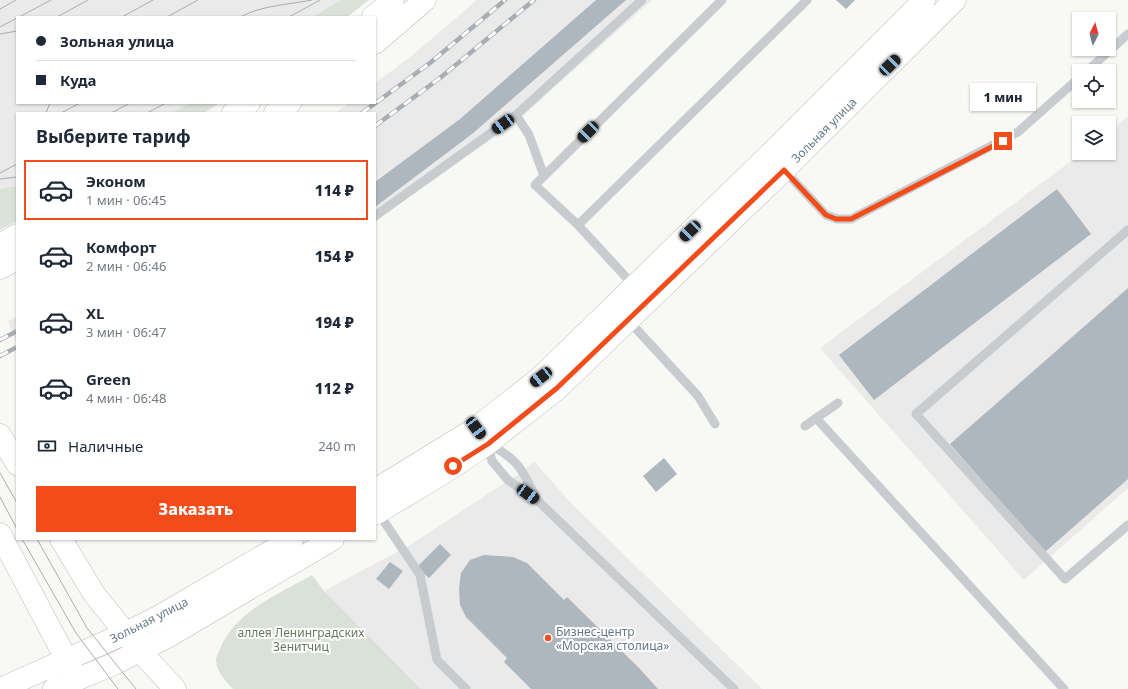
<!DOCTYPE html>
<html lang="ru">
<meta charset="utf-8">
<style>
:root{--surface:#fff;--page:#f6f6f7;--text:#1f2937;--muted:#747a83;--line:#e0e1e3;--accent:#f34c1b}
body{margin:0;font-family:"Noto Sans",sans-serif;background:var(--page);color:var(--text);height:100vh;display:flex;flex-direction:column;font-size:15px;white-space:nowrap}
*{box-sizing:border-box;margin:0}
p{font-size:13px;color:var(--muted)}
.icon{flex:none;width:22px;height:22px;fill:none;stroke:currentColor;stroke-width:2;stroke-linecap:round;stroke-linejoin:round}
.map{position:relative;flex:1;overflow:hidden}
.panel{position:absolute;left:16px;top:112px;width:360px;height:428px;display:flex;flex-direction:column;background:var(--surface);border-radius:0px;box-shadow:0 1px 3px #0004}
.panel>*{flex:none}
.guide{position:absolute;left:16px;top:16px;width:360px;height:88px;border-radius:0px;box-shadow:0 1px 3px #0004;display:grid;align-content:center;height:88px;padding:0 20px;background:var(--surface)}
.needle{width:26px;rotate:6deg}
.buttons{position:absolute;left:1072px;top:12px;display:grid;gap:8px}
.buttons a{display:grid;place-items:center;width:44px;height:44px;border-radius:0px;background:var(--surface);box-shadow:0 1px 3px #0004;font-size:20px}
.end{position:absolute;width:18px;height:18px;margin:-9px;border:5px solid #f34c1b;background:#fff;box-shadow:0 0 0 2px #fff}
.from{border-radius:50%}
.bubble{position:absolute;height:28px;border-radius:0px;background:var(--surface);box-shadow:0 1px 3px #0004;font-size:13px;font-weight:800;line-height:28px;text-align:center}
.car{position:absolute;width:12px;height:24px;margin:-12px -6px;border-radius:5px;box-shadow:0 0 3px 1px #0007;background:linear-gradient(#222 24%,#8ab4d8 0 40%,#222 0 76%,#8ab4d8 0 86%,#222 0)}
.guide b{display:flex;align-items:center;gap:14px;height:38px;font-size:15px}
.guide b+b{border-top:1px solid var(--line)}
.guide i{width:10px;height:10px;background:var(--text)}
ul{padding:0;list-style:none}
li{display:flex;align-items:center;gap:12px;height:60px;margin:0 8px 6px;padding:0 12px;border:2px solid transparent;border-radius:0px}
li div{flex:1}
li b{display:block;font-size:15px}
li em{font-style:normal;font-weight:800}
li.current{border-color:var(--accent)}
li>.icon{width:36px;height:36px;stroke-width:1.5}
h2{padding:0 20px;font-size:18px;line-height:48px}
.pay{display:flex;align-items:center;gap:10px;height:44px;padding:0 20px;font-size:15px}
.pay p{margin-inline-start:auto}
.button{display:flex;gap:8px;margin-top:auto;padding:8px 20px}
.button a{flex:1;height:46px;border-radius:0px;background:var(--accent);color:#fff;font-size:16px;font-weight:800;line-height:46px;text-align:center}
.map>svg:first-child{display:block}
.built{fill:#e9eae9}
.green{fill:#dae1d6}
.building{fill:#aeb7bd}
.lines{fill:none;stroke-linecap:round;stroke-linejoin:round}
.secondary-casing{stroke:#b8bec2;stroke-width:23}
.lane{stroke:#c8cccf;stroke-width:9}
.secondary{stroke:#fff;stroke-width:22}
.tram{stroke:#a8aeb4;stroke-width:1}
.rail-casing{stroke:#a8aeb4;stroke-width:4.5}
.rail{stroke:#fff;stroke-width:3;stroke-dasharray:9;stroke-linecap:butt}
.route{stroke:#f34c1b;stroke-width:5}
.poi-dot{fill:#f34c1b;stroke:#fff;stroke-width:1.5}
.labels{text-anchor:middle;dominant-baseline:central;stroke-width:4;stroke-linejoin:round;paint-order:stroke}
.street-label{font-size:12px;fill:#657989;stroke:#fff}
.poi-label{font-size:12px;fill:#657989;stroke:#fff;text-anchor:start}
.park-label{font-size:12px;fill:#667a60;stroke:#fff}
</style>
<div class="map">
<svg width="1128" height="689" viewBox="0 0 1128 689">
<rect width="100%" height="100%" fill="#f8f8f5"/>
<path class="built" d="M0,0H341L312,17H17V103H190L171,113H17V186L0,189Z
M477,0H652L515,123L375,221V113H335L349,103H375V83L413,55Z
M1128,116V488L1024,580L820,348L1082,153H1109V132Z
M17,316V345L8,321Z
M534,461L569,501L762,689H421L324,591L410,545L523,471Z"/>
<path class="green" d="M341,0H369L347,17H312Z
M190,103H220L204,113H171Z
M17,186V221L0,230V189Z
M312,575L324,591L421,689H233C226,681 216,672 216,660C216,657 219,652 220,649C235,611 279,594 312,575Z"/>
<path class="building" d="M596,0H626L472,134L375,207V182L460,119Z
M836,0H855L846,9Z
M1057,189L1091,234L874,400L839,355Z
M1128,288V479L1045,552L950,444Z
M664,458L677,474L656,492L643,476Z
M440,544L451,555L429,578L417,567Z
M484,555L513,557L527,563L564,600L567,597L639,668L658,689H531L504,662L507,658L466,617L460,605L459,589L461,573L470,560Z
M390,562L403,571L389,589L376,579Z"/>
<g class="lines">
<g class="secondary-casing">
<path id="secondary" d="M373,17L393,0
M375,43L425,0
M233,113L249,103
M275,113L290,103
M0,245L17,235
M0,268L17,259
M0,435L17,464
M375,490L476,428L541,377L769,155L924,0
M375,514L442,474L487,444L557,389L784,170L955,0
M0,534L73,672
M61,539L94,594L140,651L175,689
M0,689L126,633L158,617L292,539
M54,689L114,664L169,636L333,539"/>
</g>
<path class="lane" d="M1087,71L1128,34
M516,115L529,135L544,176
M784,170L826,215L837,219H851L1018,132L1079,78
M375,216L516,115L642,0
M578,225L807,0
M1128,230L916,414L1065,579L1128,525
M635,287L578,225L535,185L722,0
M628,320L698,396L715,424
M816,418L1064,689
M805,426L838,403
M488,444L492,461L508,480L538,501L734,689
M488,444C519,459 523,471 537,500
M377,511L420,575L437,660L466,689"/>
<use href="#secondary" class="secondary"/>
<path class="tram" d="M0,9L16,0
M19,17L51,0
M57,17L88,0
M122,17L153,0
M167,17L198,0
M240,17C263,5 287,5 312,0
M289,17L320,0
M0,27L17,18
M0,34L17,31
M46,113L50,103
M61,113L80,103
M111,113L130,103
M147,113L166,103
M0,173L17,164
M0,179L17,177
M0,473L17,503
M0,497L17,529
M22,539L76,633L118,689
M37,539L87,628L136,689"/>
<g class="rail-casing">
<path id="rail" d="M362,113L430,63L505,0
M375,126L440,78L534,0
M0,340L17,331
M0,356L17,347"/>
</g>
<use href="#rail" class="rail"/>
</g>
<g class="lines">
<path class="route" d="M453,466L488,444L557,388L784,170L826,215L836,219H851L1003,141"/>
</g>
<circle class="poi-dot" cx="548" cy="638" r="4"/>
<g class="labels">
<g class="street-label">
<text transform="translate(824 130) rotate(-45)">Зольная улица</text>
<text transform="translate(149 620) rotate(-27)">Зольная улица</text>
</g>
<g class="poi-label">
<text x="556" y="631">Бизнес-центр<tspan x="556" dy="14">«Морская столица»</tspan></text>
</g>
<g class="park-label">
<text x="301" y="632">аллея Ленинградских<tspan x="301" dy="14">Зенитчиц</tspan></text>
</g>
</g>
</svg>
<div class="buttons">
<a><svg class="needle" viewBox="-14 -14 28 28"><path d="M0-13l5 13h-10z" fill="#e53935"/><path d="M0 13l5-13h-10z" fill="#747a83"/></svg></a>
<a><svg class="icon" aria-label="locate" viewBox="0 0 24 24"><circle cx="12" cy="12" r="6"/><path d="M12 2v4M12 18v4M2 12h4M18 12h4"/></svg></a>
<a><svg class="icon" aria-label="layers" viewBox="0 0 24 24"><path d="M12 4l9 5-9 5-9-5zM3 14l9 5 9-5"/></svg></a>
</div>
<i class="end from" style="left:453px;top:466px"></i>
<i class="end" style="left:1003px;top:141px"></i>
<div class="bubble" style="left:970px;top:83px;width:66px">1 мин</div>
<i class="car" style="left:890px;top:65px;rotate:46deg"></i>
<i class="car" style="left:503px;top:124px;rotate:234deg"></i>
<i class="car" style="left:588px;top:132px;rotate:225deg"></i>
<i class="car" style="left:690px;top:231px;rotate:226deg"></i>
<i class="car" style="left:541px;top:377px;rotate:232deg"></i>
<i class="car" style="left:476px;top:428px;rotate:143deg"></i>
<i class="car" style="left:528px;top:494px;rotate:126deg"></i>
<div class="guide">
<b><i class="from"></i>Зольная улица</b>
<b><i></i>Куда</b>
</div>
<section class="panel">
<h2>Выберите тариф</h2>
<ul>
<li class="current"><svg class="icon" aria-label="car" viewBox="0 0 24 24"><path d="M5 17H2v-5l4-1 3-4h7l3 4 3 1v5h-3M9 17h6M6 11h13"/><circle cx="7" cy="17" r="2"/><circle cx="17" cy="17" r="2"/></svg><div><b>Эконом</b><p>1 мин · 06:45</p></div><em>114 ₽</em></li>
<li><svg class="icon" aria-label="car" viewBox="0 0 24 24"><path d="M5 17H2v-5l4-1 3-4h7l3 4 3 1v5h-3M9 17h6M6 11h13"/><circle cx="7" cy="17" r="2"/><circle cx="17" cy="17" r="2"/></svg><div><b>Комфорт</b><p>2 мин · 06:46</p></div><em>154 ₽</em></li>
<li><svg class="icon" aria-label="car" viewBox="0 0 24 24"><path d="M5 17H2v-5l4-1 3-4h7l3 4 3 1v5h-3M9 17h6M6 11h13"/><circle cx="7" cy="17" r="2"/><circle cx="17" cy="17" r="2"/></svg><div><b>XL</b><p>3 мин · 06:47</p></div><em>194 ₽</em></li>
<li><svg class="icon" aria-label="car" viewBox="0 0 24 24"><path d="M5 17H2v-5l4-1 3-4h7l3 4 3 1v5h-3M9 17h6M6 11h13"/><circle cx="7" cy="17" r="2"/><circle cx="17" cy="17" r="2"/></svg><div><b>Green</b><p>4 мин · 06:48</p></div><em>112 ₽</em></li>
</ul>
<div class="pay"><svg class="icon" aria-label="cash" viewBox="0 0 24 24"><path d="M3 7h18v10H3z"/><circle cx="12" cy="12" r="2"/></svg>Наличные<p>240 m</p></div>
<div class="button"><a>Заказать</a></div>
</section>
</div>
